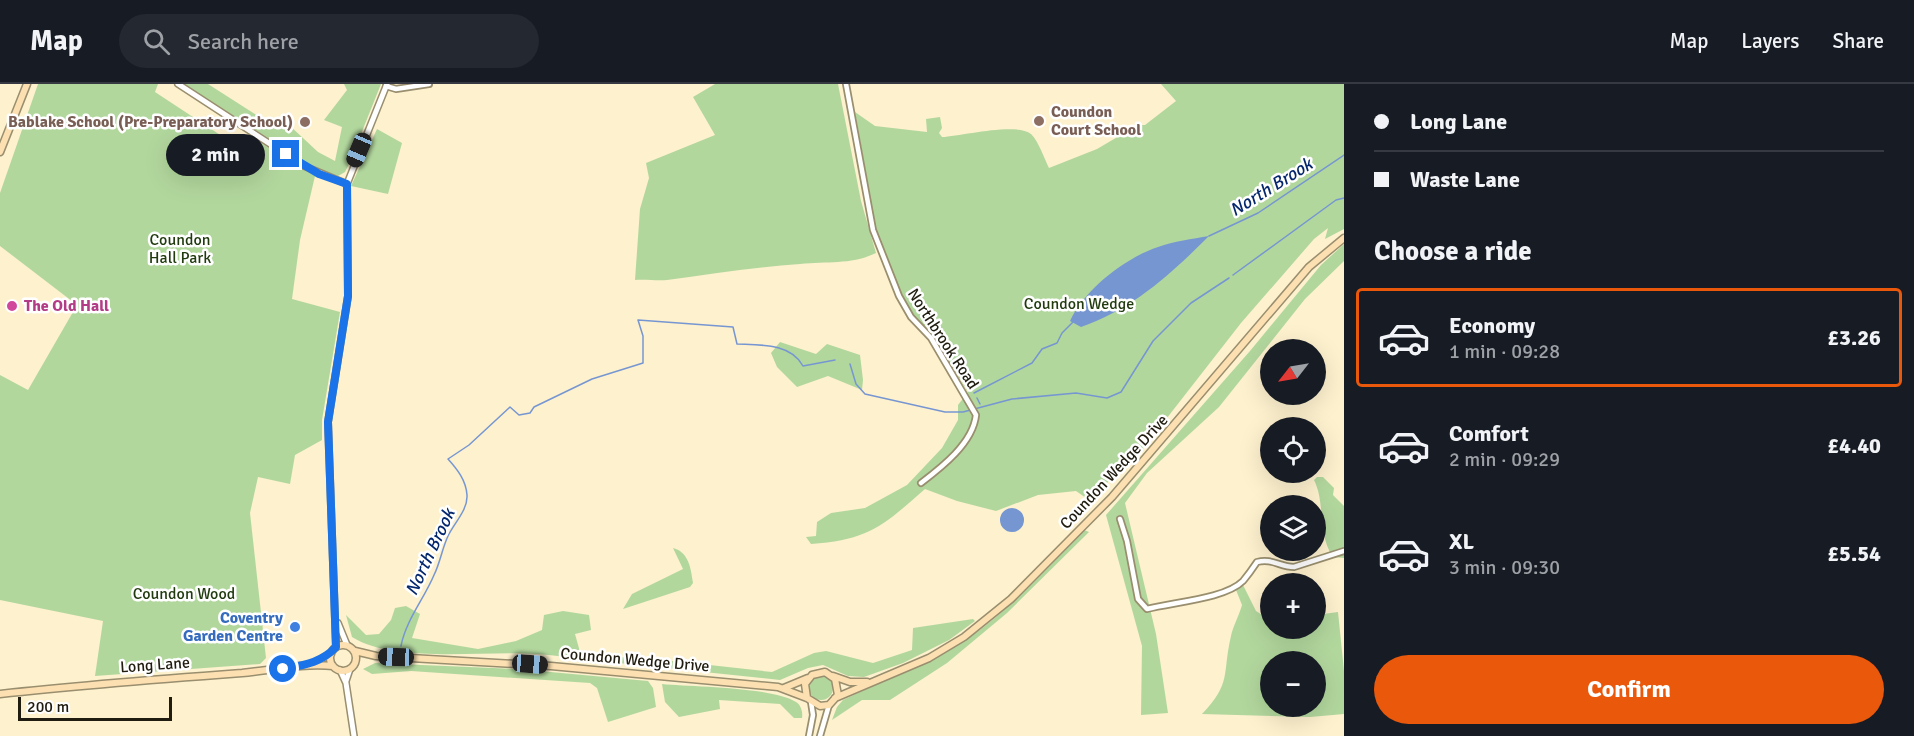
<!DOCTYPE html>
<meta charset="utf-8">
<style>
:root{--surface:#171b24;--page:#242831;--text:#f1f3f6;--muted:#9ea1a6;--line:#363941;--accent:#ea580c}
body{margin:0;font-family:Signika,sans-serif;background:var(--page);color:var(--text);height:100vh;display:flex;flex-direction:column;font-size:22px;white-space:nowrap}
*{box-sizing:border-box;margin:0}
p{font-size:20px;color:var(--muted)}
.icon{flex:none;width:33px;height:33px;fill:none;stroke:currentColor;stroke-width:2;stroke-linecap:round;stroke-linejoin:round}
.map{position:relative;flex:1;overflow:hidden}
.sheet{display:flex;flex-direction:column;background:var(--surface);width:570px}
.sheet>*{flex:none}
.top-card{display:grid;align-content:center;height:132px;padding:0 30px;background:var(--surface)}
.needle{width:39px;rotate:239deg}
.controls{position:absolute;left:1260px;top:255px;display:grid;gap:12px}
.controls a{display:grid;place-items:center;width:66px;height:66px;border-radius:50%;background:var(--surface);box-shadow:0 6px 24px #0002;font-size:30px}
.scale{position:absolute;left:18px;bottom:15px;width:154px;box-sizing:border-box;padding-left:6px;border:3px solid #201c0f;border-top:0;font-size:16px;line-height:21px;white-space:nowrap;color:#201c0f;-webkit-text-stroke:4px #fff;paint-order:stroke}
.end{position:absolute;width:27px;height:27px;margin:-14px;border:8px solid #1a73e8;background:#fff;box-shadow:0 0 0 3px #fff}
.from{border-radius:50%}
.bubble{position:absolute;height:42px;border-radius:21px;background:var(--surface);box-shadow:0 6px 24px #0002;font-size:20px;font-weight:700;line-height:42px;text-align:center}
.car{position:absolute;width:18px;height:36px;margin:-18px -9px;border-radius:8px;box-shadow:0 0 4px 2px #0007;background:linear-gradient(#222 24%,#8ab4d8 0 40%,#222 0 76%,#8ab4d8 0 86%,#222 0)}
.top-card b{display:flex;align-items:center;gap:21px;height:57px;font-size:22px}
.top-card b+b{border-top:2px solid var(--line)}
.top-card i{width:15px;height:15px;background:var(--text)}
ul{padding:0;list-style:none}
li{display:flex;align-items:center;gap:18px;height:99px;margin:0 12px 9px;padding:0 18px;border:3px solid transparent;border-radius:6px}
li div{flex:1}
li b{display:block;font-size:22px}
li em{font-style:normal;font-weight:700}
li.active{border-color:var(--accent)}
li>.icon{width:54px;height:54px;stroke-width:1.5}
h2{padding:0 30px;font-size:27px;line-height:72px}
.button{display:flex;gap:12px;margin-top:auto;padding:12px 30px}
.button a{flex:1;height:69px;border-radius:36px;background:var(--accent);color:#fff;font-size:24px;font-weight:700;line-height:69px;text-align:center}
header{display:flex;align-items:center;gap:36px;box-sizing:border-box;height:84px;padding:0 30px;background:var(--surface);border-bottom:2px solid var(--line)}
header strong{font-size:28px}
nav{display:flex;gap:33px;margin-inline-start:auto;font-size:21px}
.search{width:420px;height:54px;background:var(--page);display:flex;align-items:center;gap:15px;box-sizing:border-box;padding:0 21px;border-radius:33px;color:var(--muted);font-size:22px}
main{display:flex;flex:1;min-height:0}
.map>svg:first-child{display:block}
.green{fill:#b2d79d;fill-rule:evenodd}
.water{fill:#7696d2}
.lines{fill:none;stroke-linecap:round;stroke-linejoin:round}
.stream{stroke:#7696d2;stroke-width:1.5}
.minor-casing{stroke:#998e6e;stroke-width:8}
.tertiary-casing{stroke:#998e6e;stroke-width:8}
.secondary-casing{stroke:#998e6e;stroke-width:9}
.minor{stroke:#fff;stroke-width:4.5}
.tertiary{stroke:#fff;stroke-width:5}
.secondary{stroke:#fde0b2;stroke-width:6}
.route{stroke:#1a73e8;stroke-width:8}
.education-dot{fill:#8d6e63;stroke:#fff;stroke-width:2}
.hotel-dot{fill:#d1479c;stroke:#fff;stroke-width:2}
.shop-dot{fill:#3f7fe0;stroke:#fff;stroke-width:2}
.labels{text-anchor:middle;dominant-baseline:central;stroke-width:5;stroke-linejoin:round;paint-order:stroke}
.education-label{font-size:16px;font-weight:bold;fill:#785e54;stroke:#fff;text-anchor:start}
.park-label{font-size:16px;fill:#213b0f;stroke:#fff}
.hotel-label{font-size:16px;font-weight:bold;fill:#b23c85;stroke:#fff;text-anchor:start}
.street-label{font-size:16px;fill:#201c0f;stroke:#fff}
.shop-label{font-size:16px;font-weight:bold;fill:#366cbe;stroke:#fff;text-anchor:end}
.water-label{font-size:18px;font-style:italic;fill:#05276c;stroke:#fff}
</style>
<header>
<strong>Map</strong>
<div class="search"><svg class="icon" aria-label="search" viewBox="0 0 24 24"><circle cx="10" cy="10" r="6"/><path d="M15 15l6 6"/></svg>Search here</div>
<nav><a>Map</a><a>Layers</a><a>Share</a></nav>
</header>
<main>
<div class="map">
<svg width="1344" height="652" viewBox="0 0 1344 652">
<rect width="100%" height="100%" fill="#fdf1ce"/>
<path class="green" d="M38,0H158L155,8L240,64L248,51L315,92L300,156L292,215L340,228L322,336V356L295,371L290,400L258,393L250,429L266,574L260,580L95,592L103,537L0,516V291L28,306L77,221L0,162V109Z
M184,0H208L258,32L289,41L318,68L335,77L342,43L324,36L347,6L344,0H381L349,80L345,88L338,92L318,86Z
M715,0H838L861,117L876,169C851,181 828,177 800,180C756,183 711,190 667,196C657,197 645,195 635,196L640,125L649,94L646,79L715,51L693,13Z
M1161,0H1344V145L1325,155L1328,144L1314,155L1241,239L1142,366L1089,416L1076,407L1038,411L996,427L957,417L925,405C884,441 869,456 811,460L806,453L816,452L817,438L831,429L865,424L907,401L942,364L958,336V321L968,308L933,252L913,231L901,210L876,145L855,28L875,42L927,48L926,35L940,33L942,44L939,49L942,53C962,52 1016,38 1031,50C1039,58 1044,74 1049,84L1097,65L1138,41H1145L1176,17Z
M377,45L402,59L388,110L351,102Z
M1344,160V177L1305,215L1219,323L1147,389L1125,419L1156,550L1168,629L1141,631L1142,562L1106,431L1250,267L1321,181Z
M780,258L816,270L827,260L860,271L863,296L862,306L828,292L797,303L777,283L771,269Z
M1317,393H1323L1334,404L1333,411L1344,422V474L1333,473C1317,450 1326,420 1314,396Z
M1084,446L1089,448L1007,529L947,579L890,616H862L832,636L837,623L843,616C884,596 928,581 967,555C1011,525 1047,484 1084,446Z
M673,464C689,468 691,485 693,499L690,503L623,525L632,510L683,485Z
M1243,501L1256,527L1270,536V544H1316V531L1338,528L1344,587V630L1310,633L1202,630C1232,599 1222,590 1231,552C1233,542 1239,532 1242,521L1236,506ZM1270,578H1316V622H1270Z
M406,522L420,530L412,554L478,565L516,557L542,546L544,531L563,527L589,531L591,546L575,550L580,568L629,574L628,580C598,578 568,572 537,570C485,566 395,580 352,553L346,531L366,551L379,550L391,536L395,524Z
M973,535L975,537L949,556L903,579L864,593L848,592L823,581L808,584L780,596L637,581V573L772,588L814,569L826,567L873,579L912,566L913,544Z
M375,579L518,585L648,597L653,604L656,623L608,638L597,604L590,599L411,587L372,590L363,585Z
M809 604a12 12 0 1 1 24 0a12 12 0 1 1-24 0Z
M662,600C692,603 773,603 796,618C801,621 803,628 802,634H794L780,620L719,616L720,625L679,633L665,618Z"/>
<path class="water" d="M1209,152C1171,190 1133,225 1081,243L1070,237C1085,205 1125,174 1158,163C1174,157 1192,155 1209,152Z
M1000 436a12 12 0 1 1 24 0a12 12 0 1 1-24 0Z"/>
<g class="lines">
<path class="stream" d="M1209,152L1258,129L1344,71
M1233,191L1336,116L1344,114
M850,280L856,300L865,310L945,328H963L1012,315L1076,309L1107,314L1121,308L1153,257L1191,219L1229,194
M974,309L1032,279L1042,265L1057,259L1062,249L1073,238
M977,314L980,320
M401,562C406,536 424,515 434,491C440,479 442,465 448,452C454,439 468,426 467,411C466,396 457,385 448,375L469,361L510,323L519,331L530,329L534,323L592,295L643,279V252L638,236L733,243L737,260C760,261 791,259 803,282L835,276"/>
<g class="minor-casing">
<path id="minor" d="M846,0L873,146L899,212L911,233L931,254L976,331C973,359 942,383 921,399
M386,2L396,5L429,0
M1120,435L1127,457L1138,515L1147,525C1173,518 1225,515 1243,497C1248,491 1253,484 1257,478C1272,474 1280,483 1294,483L1344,467
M809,652L813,631L811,618
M820,652L829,621"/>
</g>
<g class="tertiary-casing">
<path id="tertiary" d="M178,0L304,82L347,100
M338,539L347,561
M336,563L328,338L348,212L347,100L387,0
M340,586L346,599L354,652
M346,597L350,585"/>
</g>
<g class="secondary-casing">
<path id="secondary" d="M0,68L27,0
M330 574a13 13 0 1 1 26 0a13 13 0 1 1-26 0Z
M355,567L376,572L551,582L778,603L807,614L820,622L829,621L838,611L835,595L825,588L812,591L805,600L807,614
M312,580L331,570
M833,592L850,598H867
M784,604L808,594
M0,610C81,601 161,595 242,589C273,586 303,579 333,582
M835,614L929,574L964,553L1011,515L1112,413L1309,183L1344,154"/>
</g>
<use href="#minor" class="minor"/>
<use href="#tertiary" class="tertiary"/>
<use href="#secondary" class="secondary"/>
</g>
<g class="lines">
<path class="route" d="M283,585C304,581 321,579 336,563L328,338L348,212L347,100L319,90L286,70"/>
</g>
<g class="education-dot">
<circle cx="1039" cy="37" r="6"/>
<circle cx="305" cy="38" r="6"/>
</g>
<circle class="hotel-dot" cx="12" cy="222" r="6"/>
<circle class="shop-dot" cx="295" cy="543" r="6"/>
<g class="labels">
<g class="education-label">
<text x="1051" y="28">Coundon<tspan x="1051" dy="18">Court School</tspan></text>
<text x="293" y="38" text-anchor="end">Bablake School (Pre-Preparatory School)</text>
</g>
<g class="park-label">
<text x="180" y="156">Coundon<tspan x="180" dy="18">Hall Park</tspan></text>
<text x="1079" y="220">Coundon Wedge</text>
<text x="184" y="510">Coundon Wood</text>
</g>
<g class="hotel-label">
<text x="24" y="222">The Old Hall</text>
</g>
<g class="street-label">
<text transform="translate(943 255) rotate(57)">Northbrook Road</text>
<text transform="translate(1114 388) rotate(-47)">Coundon Wedge Drive</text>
<text transform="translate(635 576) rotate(5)">Coundon Wedge Drive</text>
<text transform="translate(155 581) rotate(-4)">Long Lane</text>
</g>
<g class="shop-label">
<text x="283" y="534">Coventry<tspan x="283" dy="18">Garden Centre</tspan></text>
</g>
<g class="water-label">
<text transform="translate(1271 103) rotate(-32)">North Brook</text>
<text transform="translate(430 468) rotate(-65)">North Brook</text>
</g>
</g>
</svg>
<div class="controls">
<a><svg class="needle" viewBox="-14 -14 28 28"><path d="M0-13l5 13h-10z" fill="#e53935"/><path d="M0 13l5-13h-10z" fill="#9ea1a6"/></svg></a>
<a><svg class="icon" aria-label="locate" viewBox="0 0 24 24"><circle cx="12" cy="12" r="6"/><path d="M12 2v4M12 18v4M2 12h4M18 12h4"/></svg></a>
<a><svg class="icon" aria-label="layers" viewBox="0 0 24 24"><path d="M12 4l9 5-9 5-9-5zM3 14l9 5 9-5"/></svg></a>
<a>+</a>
<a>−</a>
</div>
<div class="scale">200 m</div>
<i class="end from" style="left:283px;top:585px"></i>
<i class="end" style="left:286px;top:70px"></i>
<div class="bubble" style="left:166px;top:50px;width:99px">2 min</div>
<i class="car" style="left:359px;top:66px;rotate:203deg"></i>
<i class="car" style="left:396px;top:573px;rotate:272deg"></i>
<i class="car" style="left:530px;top:580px;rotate:94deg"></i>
</div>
<section class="sheet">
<div class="top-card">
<b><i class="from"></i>Long Lane</b>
<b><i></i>Waste Lane</b>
</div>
<h2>Choose a ride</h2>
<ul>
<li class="active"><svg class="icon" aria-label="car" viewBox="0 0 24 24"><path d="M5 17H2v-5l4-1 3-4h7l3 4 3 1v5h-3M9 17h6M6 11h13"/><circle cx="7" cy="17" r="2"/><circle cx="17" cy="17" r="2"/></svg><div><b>Economy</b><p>1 min · 09:28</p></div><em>£3.26</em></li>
<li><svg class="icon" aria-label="car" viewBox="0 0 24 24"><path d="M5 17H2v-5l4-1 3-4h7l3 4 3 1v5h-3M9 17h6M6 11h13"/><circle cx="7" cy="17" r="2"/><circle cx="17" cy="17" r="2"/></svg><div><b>Comfort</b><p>2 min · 09:29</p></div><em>£4.40</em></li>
<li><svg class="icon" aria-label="car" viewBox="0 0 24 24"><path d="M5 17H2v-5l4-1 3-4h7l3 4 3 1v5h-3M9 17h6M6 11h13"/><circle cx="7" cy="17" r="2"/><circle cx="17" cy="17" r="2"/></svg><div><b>XL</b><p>3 min · 09:30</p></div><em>£5.54</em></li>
</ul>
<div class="button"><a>Confirm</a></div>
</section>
</main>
